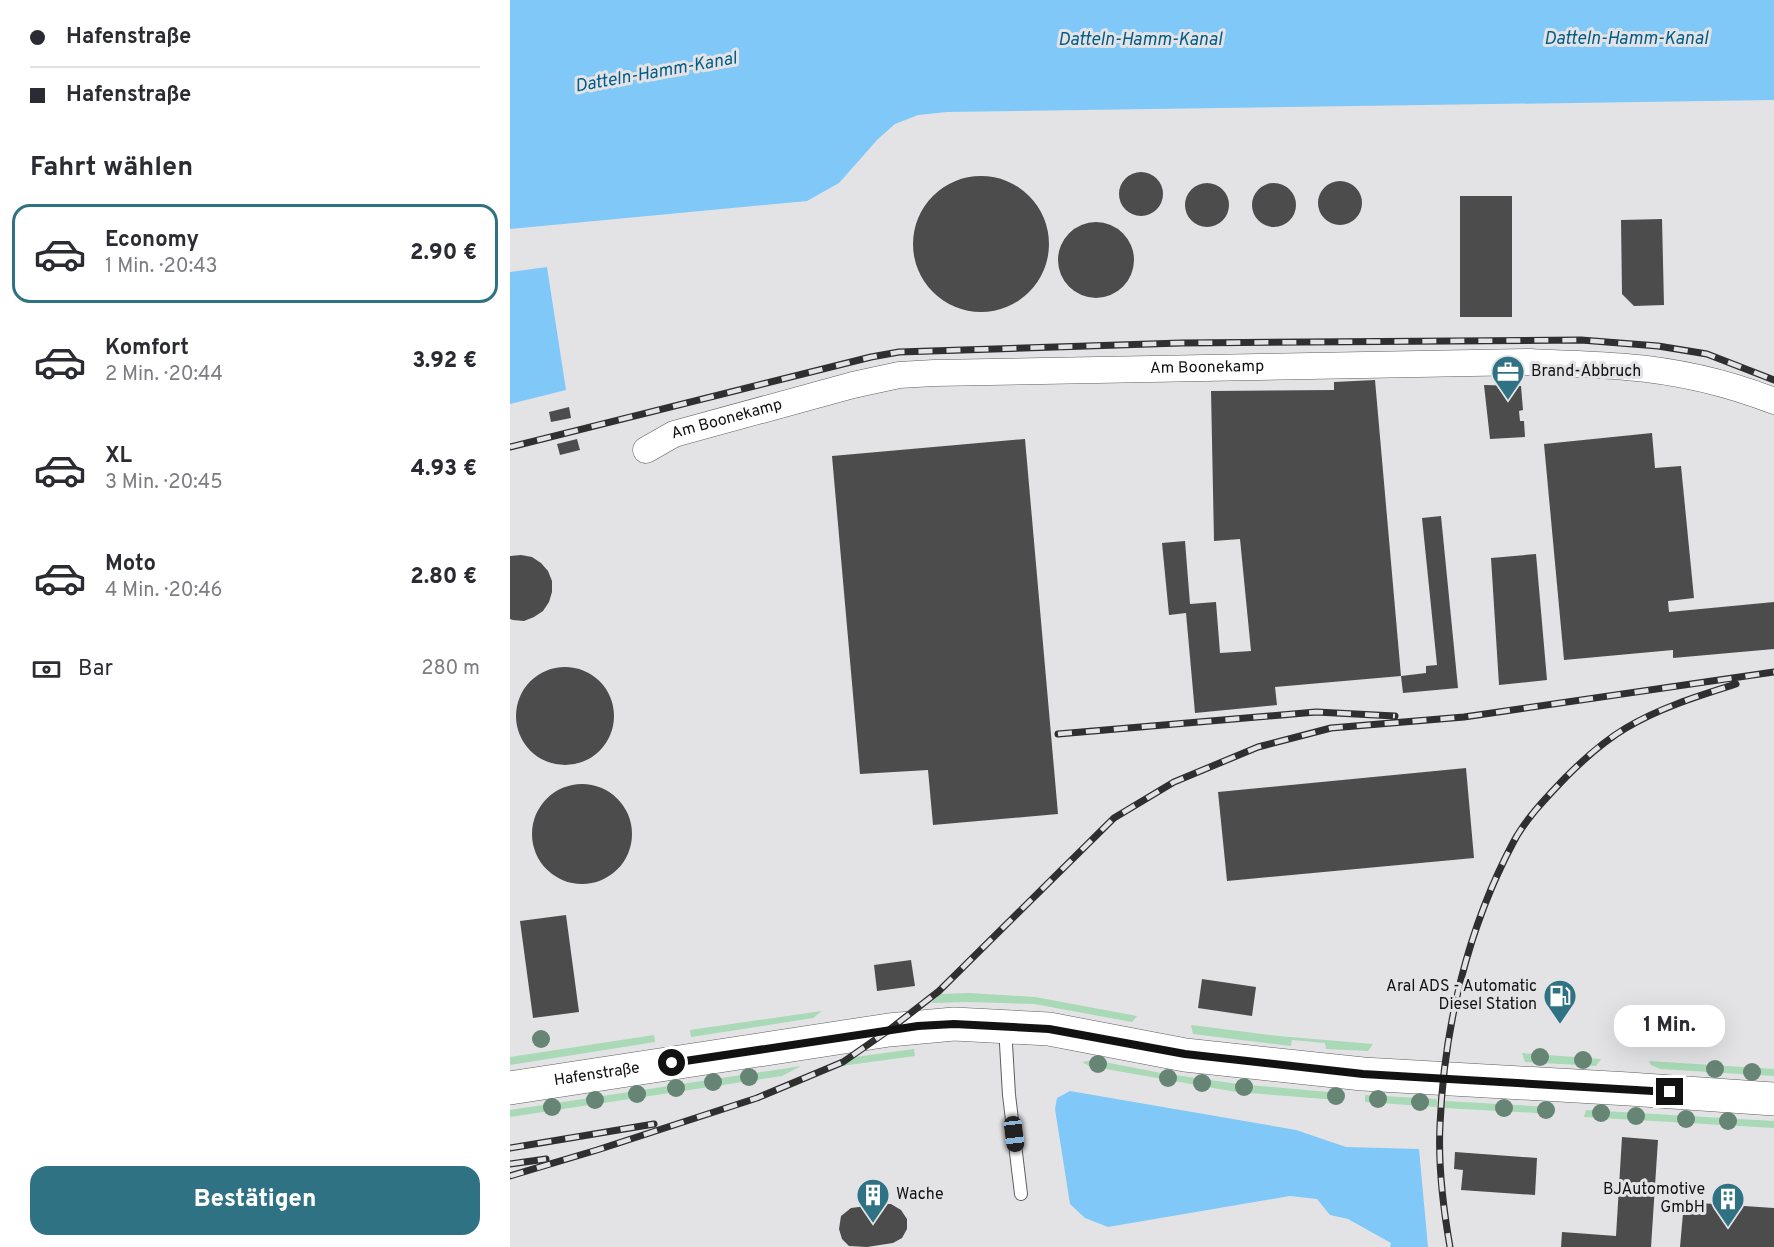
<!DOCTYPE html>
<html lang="de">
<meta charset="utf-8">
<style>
:root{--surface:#fff;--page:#f7f7f7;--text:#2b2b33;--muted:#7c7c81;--line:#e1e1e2;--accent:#2f7283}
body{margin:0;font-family:Overpass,sans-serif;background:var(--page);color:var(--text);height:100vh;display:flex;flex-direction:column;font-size:22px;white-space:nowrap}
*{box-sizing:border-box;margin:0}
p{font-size:20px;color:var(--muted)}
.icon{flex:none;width:33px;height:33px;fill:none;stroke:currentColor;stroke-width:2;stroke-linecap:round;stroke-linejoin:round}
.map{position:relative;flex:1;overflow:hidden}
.panel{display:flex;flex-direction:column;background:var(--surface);width:510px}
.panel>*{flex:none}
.top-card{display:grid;align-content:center;height:132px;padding:0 30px;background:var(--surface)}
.end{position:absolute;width:27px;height:27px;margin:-14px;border:8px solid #121213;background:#fff;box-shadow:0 0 0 3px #fff}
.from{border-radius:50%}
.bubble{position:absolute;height:42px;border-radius:18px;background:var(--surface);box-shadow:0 6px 24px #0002;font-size:20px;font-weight:800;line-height:42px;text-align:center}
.car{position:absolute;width:18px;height:36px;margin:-18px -9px;border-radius:8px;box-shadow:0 0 4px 2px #0007;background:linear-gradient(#222 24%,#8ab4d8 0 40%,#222 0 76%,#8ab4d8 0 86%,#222 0)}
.top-card b{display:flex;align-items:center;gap:21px;height:57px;font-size:22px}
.top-card b+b{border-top:2px solid var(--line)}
.top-card i{width:15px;height:15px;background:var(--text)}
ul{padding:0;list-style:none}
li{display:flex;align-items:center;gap:18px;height:99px;margin:0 12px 9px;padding:0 18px;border:3px solid transparent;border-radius:18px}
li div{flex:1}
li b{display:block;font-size:22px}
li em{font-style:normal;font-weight:800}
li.current{border-color:var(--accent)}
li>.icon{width:54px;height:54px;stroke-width:1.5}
h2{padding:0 30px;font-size:27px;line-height:72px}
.pay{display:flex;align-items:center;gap:15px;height:66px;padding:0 30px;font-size:22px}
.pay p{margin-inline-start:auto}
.action{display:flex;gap:12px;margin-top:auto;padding:12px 30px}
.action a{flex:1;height:69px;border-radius:18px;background:var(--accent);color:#fff;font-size:24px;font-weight:800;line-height:69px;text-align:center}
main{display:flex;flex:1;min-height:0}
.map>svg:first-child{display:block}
.green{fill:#a9d9b6}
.water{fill:#80c8f7}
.building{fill:#4d4c4d}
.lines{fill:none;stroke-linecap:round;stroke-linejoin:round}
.lane-casing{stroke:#5e5e60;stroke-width:14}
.street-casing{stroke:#5e5e60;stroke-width:27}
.secondary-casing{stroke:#5e5e60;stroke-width:34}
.lane{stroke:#fff;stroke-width:12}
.street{stroke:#fff;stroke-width:26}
.secondary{stroke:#fff;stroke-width:33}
.rail-casing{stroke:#2f2f30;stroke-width:7}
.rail{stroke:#e3e3e5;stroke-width:4.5;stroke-dasharray:14;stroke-linecap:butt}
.tree{fill:#668575}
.route{stroke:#121213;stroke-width:8}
.labels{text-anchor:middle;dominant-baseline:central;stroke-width:6;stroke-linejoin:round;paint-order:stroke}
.street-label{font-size:16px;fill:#121213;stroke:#e3e3e5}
.poi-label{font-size:16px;fill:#121213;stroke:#e3e3e5;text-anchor:start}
.water-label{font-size:18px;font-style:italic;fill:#005d89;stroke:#e3e3e5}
</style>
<main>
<section class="panel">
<div class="top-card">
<b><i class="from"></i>Hafenstraße</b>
<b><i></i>Hafenstraße</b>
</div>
<h2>Fahrt wählen</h2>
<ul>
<li class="current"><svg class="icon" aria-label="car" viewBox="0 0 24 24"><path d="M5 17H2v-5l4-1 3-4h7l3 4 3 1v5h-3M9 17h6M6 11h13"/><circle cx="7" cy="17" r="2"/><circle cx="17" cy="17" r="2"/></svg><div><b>Economy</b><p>1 Min. · 20:43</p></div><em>2.90 €</em></li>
<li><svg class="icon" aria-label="car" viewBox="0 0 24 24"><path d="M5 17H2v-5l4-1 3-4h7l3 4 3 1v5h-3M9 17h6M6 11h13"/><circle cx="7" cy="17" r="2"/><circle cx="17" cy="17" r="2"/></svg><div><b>Komfort</b><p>2 Min. · 20:44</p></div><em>3.92 €</em></li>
<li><svg class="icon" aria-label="car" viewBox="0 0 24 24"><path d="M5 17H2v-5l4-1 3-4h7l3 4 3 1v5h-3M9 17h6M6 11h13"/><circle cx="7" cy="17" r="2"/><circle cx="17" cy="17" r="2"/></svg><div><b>XL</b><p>3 Min. · 20:45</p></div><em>4.93 €</em></li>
<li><svg class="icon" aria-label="car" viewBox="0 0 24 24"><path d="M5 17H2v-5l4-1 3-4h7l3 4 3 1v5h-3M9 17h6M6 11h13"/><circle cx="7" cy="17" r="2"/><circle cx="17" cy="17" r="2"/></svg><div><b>Moto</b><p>4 Min. · 20:46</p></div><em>2.80 €</em></li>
</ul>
<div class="pay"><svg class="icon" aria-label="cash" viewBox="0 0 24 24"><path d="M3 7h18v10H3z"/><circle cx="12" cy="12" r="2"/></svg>Bar<p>280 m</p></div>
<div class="action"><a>Bestätigen</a></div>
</section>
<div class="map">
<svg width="1264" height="1247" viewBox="0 0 1264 1247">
<rect width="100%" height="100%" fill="#e3e3e5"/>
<path class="green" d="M459,993L525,997L627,1016L622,1022L524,1004L457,1002L421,1003L430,994Z
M312,1011L303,1018L181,1037L180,1030Z
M681,1025L768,1036L863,1044L858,1051L816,1049L815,1043L782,1040L781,1046L683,1034Z
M144,1035L145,1042L0,1065V1057Z
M404,1049L405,1056L331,1066L345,1057Z
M1012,1053L1091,1059L1086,1066L1015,1062Z
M584,1060L651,1073L728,1084L829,1093L828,1100L726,1092L579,1066L572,1062Z
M1139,1061L1264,1069V1076L1150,1069L1141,1065Z
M291,1066L272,1076L0,1117V1110Z
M855,1095L927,1099V1107L855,1102Z
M935,1101L1043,1107L1044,1114L934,1108Z
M1076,1110L1264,1121V1128L1074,1117Z"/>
<path class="water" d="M0,0H1264V100L437,112L408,115L385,124L368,139L329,183L297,201L0,229Z
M37,267L56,390L0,404V272Z
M560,1091L786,1130L836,1147L909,1149L918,1247H880L881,1243L838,1219L820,1215L807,1199L780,1196L598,1227L575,1218L560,1204L545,1109L547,1098Z"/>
<path class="building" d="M609 194a22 22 0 1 1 44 0a22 22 0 1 1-44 0Z
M403 244a68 68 0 1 1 136 0a68 68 0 1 1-136 0Z
M808 203a22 22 0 1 1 44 0a22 22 0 1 1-44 0Z
M742 205a22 22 0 1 1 44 0a22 22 0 1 1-44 0Z
M675 205a22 22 0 1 1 44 0a22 22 0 1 1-44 0Z
M950,196H1002V317H950Z
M1152,219L1154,305L1124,306L1112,294L1111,220Z
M548 260a38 38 0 1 1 76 0a38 38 0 1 1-76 0Z
M865,380L891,676L765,687L767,705L685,713L676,613L659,615L652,543L675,541L680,604L706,602L710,653L741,651L730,539L704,541L701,391L824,390V382Z
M974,385L1011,386L1013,410L1009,411L1010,421H1014L1015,437L980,439Z
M59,407L61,418L41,422L39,412Z
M1142,433L1145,468L1171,466L1184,598L1158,601L1159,612L1264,602V649L1163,658V650L1054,660L1034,444Z
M67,439L70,450L50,455L47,444Z
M515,439L548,814L423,825L418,770L350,774L322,456Z
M931,516L948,688L893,693L891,676L916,673V666L927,665L912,518Z
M1026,554L1037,680L989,685L981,558Z
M11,555L22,557L31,563L38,571L42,581V592L39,602L33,611L24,617L14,621L3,620L0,619V556Z
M6 716a49 49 0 1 1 98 0a49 49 0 1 1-98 0Z
M956,768L964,858L717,881L708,792Z
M22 834a50 50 0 1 1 100 0a50 50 0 1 1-100 0Z
M56,915L69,1012L23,1018L10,921Z
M401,960L405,986L367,991L364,965Z
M692,979L746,987L742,1016L688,1008Z
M1112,1137L1148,1140L1141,1247H1051L1052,1232L1106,1236Z
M945,1152L1027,1158L1025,1195L951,1190L953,1170L944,1169Z
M1174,1202L1264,1208V1247H1170Z
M373,1204H381L391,1210L397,1219V1229L392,1238L383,1243L357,1247L339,1246L332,1239L329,1229L331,1216L341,1208Z"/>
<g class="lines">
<g class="lane-casing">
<path id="lane" d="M495,1027L499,1095L511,1194"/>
</g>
<g class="street-casing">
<g id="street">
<path id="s1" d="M136,450L164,434L343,385L389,375L424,373L1020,362C1052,364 1084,364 1116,367C1166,371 1218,383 1264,401"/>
</g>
</g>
<g class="secondary-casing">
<g id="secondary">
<path id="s2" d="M0,1088L379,1030L444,1024L539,1029L675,1055L853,1074L1119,1089L1264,1099"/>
</g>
</g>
<use href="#lane" class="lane"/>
<use href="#street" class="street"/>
<use href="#secondary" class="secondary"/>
<g class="rail-casing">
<path id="rail" d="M0,447L361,357L389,352L671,343L1071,340L1148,346L1197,354L1264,380
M548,734L806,712L885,716
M0,1148L144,1124
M0,1164L36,1159
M0,1176L87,1150L247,1098L333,1062L379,1030L429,991L604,818L664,782L748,747L821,728L954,717L1264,672
M940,1247C933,1207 928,1165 930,1125C934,1027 958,927 1004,841C1017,817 1038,796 1056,777C1074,759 1094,741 1116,728C1149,708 1188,696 1226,684"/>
</g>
<use href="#rail" class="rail"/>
</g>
<g class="tree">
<circle cx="31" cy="1039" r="9"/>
<circle cx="1030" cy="1057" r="9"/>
<circle cx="1073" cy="1060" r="9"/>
<circle cx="588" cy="1064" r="9"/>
<circle cx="1205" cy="1069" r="9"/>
<circle cx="1242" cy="1072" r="9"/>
<circle cx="239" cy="1077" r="9"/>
<circle cx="658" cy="1078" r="9"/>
<circle cx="203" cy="1082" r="9"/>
<circle cx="692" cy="1083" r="9"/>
<circle cx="734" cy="1087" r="9"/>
<circle cx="166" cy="1088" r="9"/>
<circle cx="127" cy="1094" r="9"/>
<circle cx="826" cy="1096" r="9"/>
<circle cx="868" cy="1099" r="9"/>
<circle cx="85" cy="1100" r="9"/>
<circle cx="910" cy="1102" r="9"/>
<circle cx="42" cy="1107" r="9"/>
<circle cx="994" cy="1108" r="9"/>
<circle cx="1036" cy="1110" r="9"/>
<circle cx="1091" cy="1113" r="9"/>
<circle cx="1126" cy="1116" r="9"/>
<circle cx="1176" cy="1119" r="9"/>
<circle cx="1218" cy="1121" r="9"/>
</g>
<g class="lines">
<path class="route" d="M162,1063L408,1026L444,1024L539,1029L675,1054L853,1074L1160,1092"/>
</g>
<defs>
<g id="office-pin" transform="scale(1.725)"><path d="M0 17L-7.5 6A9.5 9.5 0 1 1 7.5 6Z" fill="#2f7283" stroke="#e3e3e5"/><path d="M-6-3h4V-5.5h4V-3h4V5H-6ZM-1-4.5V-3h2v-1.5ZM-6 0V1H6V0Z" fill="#fff"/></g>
<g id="fuel-pin" transform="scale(1.725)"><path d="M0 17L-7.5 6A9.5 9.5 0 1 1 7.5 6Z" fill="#2f7283" stroke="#e3e3e5"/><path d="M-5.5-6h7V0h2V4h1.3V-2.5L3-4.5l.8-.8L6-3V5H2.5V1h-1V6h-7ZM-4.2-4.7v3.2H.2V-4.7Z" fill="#fff"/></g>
<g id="building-pin" transform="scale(1.725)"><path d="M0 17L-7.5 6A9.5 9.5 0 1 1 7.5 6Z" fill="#2f7283" stroke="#e3e3e5"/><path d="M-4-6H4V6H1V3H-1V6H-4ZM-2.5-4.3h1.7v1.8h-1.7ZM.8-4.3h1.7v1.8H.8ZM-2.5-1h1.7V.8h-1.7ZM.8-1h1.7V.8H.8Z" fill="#fff"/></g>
</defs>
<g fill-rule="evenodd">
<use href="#office-pin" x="998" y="372"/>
<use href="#fuel-pin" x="1050" y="996"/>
<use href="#building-pin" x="363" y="1195"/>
<use href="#building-pin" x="1218" y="1199"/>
</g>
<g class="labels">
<g class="street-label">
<text stroke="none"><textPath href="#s1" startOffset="573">Am Boonekamp</textPath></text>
<text stroke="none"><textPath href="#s1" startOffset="87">Am Boonekamp</textPath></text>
<text stroke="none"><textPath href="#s2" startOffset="88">Hafenstraße</textPath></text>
</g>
<g class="poi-label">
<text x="1021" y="372">Brand-Abbruch</text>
<text x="1027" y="987" text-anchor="end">Aral ADS - Automatic<tspan x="1027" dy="18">Diesel Station</tspan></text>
<text x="1195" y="1190" text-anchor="end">BJAutomotive<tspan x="1195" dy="18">GmbH</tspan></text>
<text x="386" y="1195">Wache</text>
</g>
<g class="water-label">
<text x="1116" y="39">Datteln-Hamm-Kanal</text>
<text x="630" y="40">Datteln-Hamm-Kanal</text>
<text transform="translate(146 73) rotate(-10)">Datteln-Hamm-Kanal</text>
</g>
</g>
</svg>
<i class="end from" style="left:162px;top:1063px"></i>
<i class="end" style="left:1160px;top:1092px"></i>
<div class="bubble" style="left:1104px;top:1005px;width:111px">1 Min.</div>
<i class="car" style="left:504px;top:1134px;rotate:173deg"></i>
</div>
</main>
